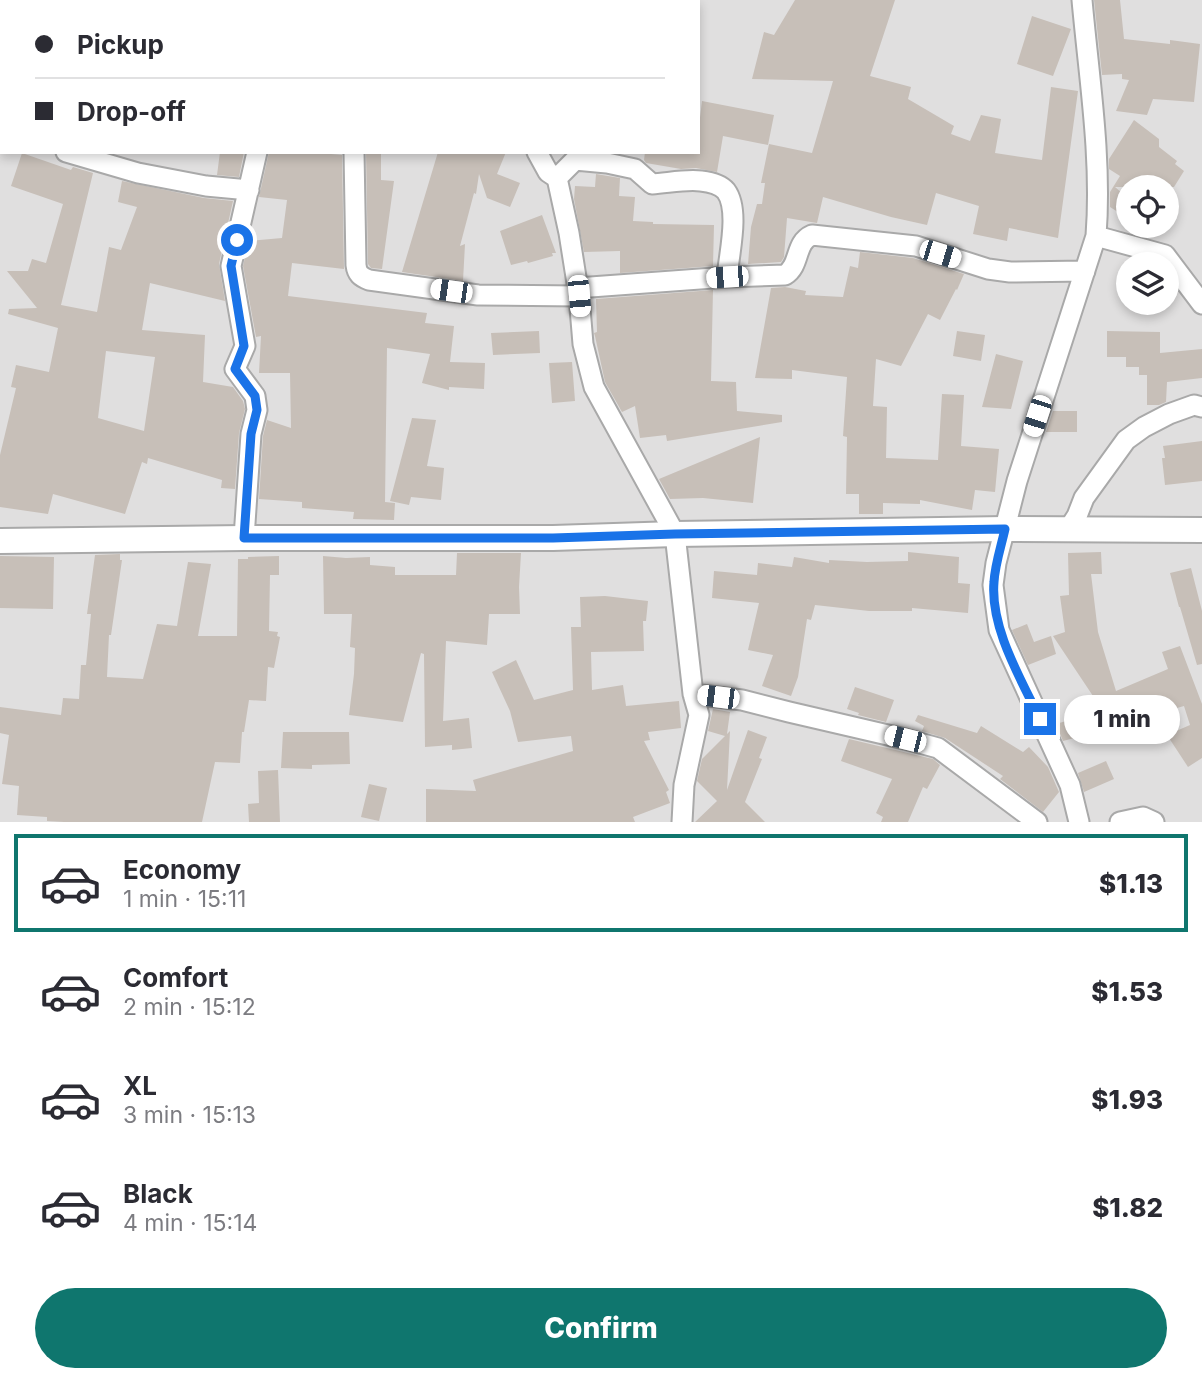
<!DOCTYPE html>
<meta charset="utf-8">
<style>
:root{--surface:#fff;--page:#f7f7f7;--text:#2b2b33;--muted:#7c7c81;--line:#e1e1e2;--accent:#0f766e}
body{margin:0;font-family:Inter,sans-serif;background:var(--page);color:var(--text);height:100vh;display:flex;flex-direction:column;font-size:26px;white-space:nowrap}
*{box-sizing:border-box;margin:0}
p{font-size:23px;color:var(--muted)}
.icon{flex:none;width:38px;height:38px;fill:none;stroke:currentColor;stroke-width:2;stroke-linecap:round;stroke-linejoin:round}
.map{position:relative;height:822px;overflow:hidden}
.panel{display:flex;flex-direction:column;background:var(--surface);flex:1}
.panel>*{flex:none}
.hud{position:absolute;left:0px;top:0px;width:700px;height:154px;box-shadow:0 4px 10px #0003;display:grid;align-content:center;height:154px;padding:0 35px;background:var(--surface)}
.buttons{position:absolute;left:1116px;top:175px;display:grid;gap:14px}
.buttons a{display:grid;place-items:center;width:63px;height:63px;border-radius:50%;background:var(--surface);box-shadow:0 4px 10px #0003;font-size:35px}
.end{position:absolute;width:32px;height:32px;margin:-16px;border:9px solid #1a73e8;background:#fff;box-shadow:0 0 0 4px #fff}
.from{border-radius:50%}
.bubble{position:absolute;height:49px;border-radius:24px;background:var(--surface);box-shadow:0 4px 10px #0003;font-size:23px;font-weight:800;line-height:49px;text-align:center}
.car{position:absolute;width:21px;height:42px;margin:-21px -10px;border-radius:9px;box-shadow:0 0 5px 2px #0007;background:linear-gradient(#fff 24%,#345 0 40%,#fff 0 76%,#345 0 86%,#fff 0)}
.hud b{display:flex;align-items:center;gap:24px;height:66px;font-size:26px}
.hud b+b{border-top:2px solid var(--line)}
.hud i{width:18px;height:18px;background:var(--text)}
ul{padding:12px 0 0;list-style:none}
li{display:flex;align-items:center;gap:21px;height:98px;margin:0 14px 10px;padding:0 21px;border:4px solid transparent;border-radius:0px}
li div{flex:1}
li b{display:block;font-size:26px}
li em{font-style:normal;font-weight:800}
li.on{border-color:var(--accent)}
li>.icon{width:63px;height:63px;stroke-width:1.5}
.primary-button{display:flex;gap:14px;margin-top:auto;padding:14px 35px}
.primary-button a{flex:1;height:80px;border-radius:42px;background:var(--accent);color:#fff;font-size:28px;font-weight:800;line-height:80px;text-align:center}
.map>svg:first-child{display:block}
.residential{fill:#e0dfdf;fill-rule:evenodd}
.building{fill:#c7bfb8;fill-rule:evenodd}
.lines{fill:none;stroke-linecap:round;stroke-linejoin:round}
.minor-casing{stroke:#a9a9a9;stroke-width:23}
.tertiary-casing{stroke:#a9a9a9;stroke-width:28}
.minor{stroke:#fff;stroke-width:19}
.tertiary{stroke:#fff;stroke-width:24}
.route{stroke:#1a73e8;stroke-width:9}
</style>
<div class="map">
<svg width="1202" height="822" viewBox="0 0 1202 822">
<rect width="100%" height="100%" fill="#f2efe9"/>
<path class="residential" d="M0,0H1202V822H0ZM2,2H698V152H2ZM1129,187H1167V226H1129ZM1129,264H1167V303H1129Z"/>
<path class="building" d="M795,0H895L870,76L911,87L908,99L954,126L951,134L970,141L981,115L1001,119L995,153L1042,160L1051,87L1078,91L1058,238L1009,228L1007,241L973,234L979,206L936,193L927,225L891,217L823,197L817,223L787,218L784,257L781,262L748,264L751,227L757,204H762L765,183H761L769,144L812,153L833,81L752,79L764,32L774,35Z
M1094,0H1120L1124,39L1170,44V40L1200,44L1194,102L1153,99L1147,115L1116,111L1129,80L1122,79V74L1102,75Z
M1032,16L1071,29L1053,76L1017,64Z
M702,101L774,115L768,145L723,136L717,172L696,168L681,169L646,163L644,160L645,152H698V134Z
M1134,120L1159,139V147L1177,161L1175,164L1184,171L1174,187H1115L1129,199V219L1110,207V192L1120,176L1109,169V159Z
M220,152H244L239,177L217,175Z
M269,152H310L342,155L344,269L292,263L288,296L427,313L425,323L454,326L450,362L485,363L484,389L449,387V390L422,383L430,354L387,348L385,502L395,503L394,520L353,519L354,512L302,508V502L259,499L263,436L267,420L291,428L290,373H259L261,336L256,337L243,266L249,241L282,238L287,200L259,197Z
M366,152H381V180L394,181L382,269L371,268L368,264Z
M438,152H506L497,174L520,183L510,207L487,198L479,174L476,194L474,193L460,246L465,244L463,281L402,272Z
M22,153L71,170L73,167L93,173L61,305L97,312L109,247L121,250L137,207L118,202L122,181L204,198L233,201L219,264L225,301L150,283L142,330L205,335L203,382L233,387L243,401L245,409L239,433L235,489L221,488L222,480L148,458L147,464L142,462L125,514L53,494L48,514L0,507V455L16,388L11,387L16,365L49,372L58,328L8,314L9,309L37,308L7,271H28L32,259L46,263L63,204L11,186ZM106,351L155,357L144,431L98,418Z
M596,174L620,178L619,196L635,197L633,221L653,222V224L714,225L713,266L620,273V251L584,252L574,199L575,186L595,187Z
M542,215L556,253H552L553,256L528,263L527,261L511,265L500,231Z
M860,252L913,258L964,274L957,290L956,289L940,320L928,314L901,366L876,359L873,406L887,407L886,458L938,460L942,394L964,395L961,446L999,449L995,492L975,490L972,510L920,500V504L883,503V514H859V494H846L847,437L843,436L847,377L792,370V379L755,378L771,288L785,287L806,291L805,295L843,297L850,266L858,268Z
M713,290L711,381L736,382L737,411L782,415V422L667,441L666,435L640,438L635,406L622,412L605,382L595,336L594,333L597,332L596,299Z
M539,331L540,353L493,355L491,333Z
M957,331L985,335L981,361L953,356Z
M1107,331L1160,332V353L1202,349V378L1167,382L1166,402L1159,405H1147V375H1139V367H1126V357H1107Z
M996,354L1023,361L1011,409L982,407Z
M572,362L575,401L552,403L549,363Z
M1053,411H1077V432H1046Z
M412,418L436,420L427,466L444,468L441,500L411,497L409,505L390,501Z
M760,437L753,503L703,498L670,499L659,479Z
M1202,441V481L1165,485L1162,458H1165L1163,446Z
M908,552L959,557L958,583L970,584L968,613L912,608V611H869L815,605L811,620L807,619L798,677L791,696L762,686L773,655L748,650L759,603L712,598L714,571L757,575L758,563L792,567L794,557L829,563V560L867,562L908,561Z
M1101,552L1102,574H1091L1098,632L1116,691L1168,669L1162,652L1180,646L1202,704V758L1188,767L1167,735L1190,725L1184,706L1113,726L1053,636L1065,632L1060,596L1069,595L1068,553Z
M457,553H521L519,587L520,614H489L487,645L446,641L443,721L469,718L472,748L452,750V745L425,747L424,654L421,653L403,722L349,715L354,674L355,648L350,647L352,614H324L323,556L346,558L370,557V565L395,567V575H456Z
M120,554V560H122L111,635H109L107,677L143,679L157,624L177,626L188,562L211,564L198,636H237L238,559H248V557L279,556V575H270L269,631L278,632L277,636L280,637L274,668L268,667L266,701L249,700L244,732H242L240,763L215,762L202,822H64L47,821V817L17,815L19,786L2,784L9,735L0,733V707L61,715L63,698L79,699L81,665H86L91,614H87L95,555Z
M0,556L54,557L53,609L0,608Z
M1191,568L1202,611V664L1197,665L1180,607H1179L1170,573Z
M605,596L648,601L646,621H643L644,651L591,652L592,690L623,685L626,706L679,701L681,728L648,732L650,740L644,741L669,790L666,792L670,803L633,817L635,822H426V789L476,791L473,780L573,751L571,736L518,742L510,711L492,672L516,660L534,700L573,690L571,627H581L580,597Z
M1027,624L1034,642L1051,636L1056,654L1028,665L1012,630Z
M855,687L894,700L886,722L858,715L859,713L847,709Z
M713,709L730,712L727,734L730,731L727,790L748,730L767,737L759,758L762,759L745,802L765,822H695L717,801L697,781L702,759L725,736L708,731Z
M918,715L977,733L981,726L1023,752L1029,747L1048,767L1059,792L1043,812L1000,779L1003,776L945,738L922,731L924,726L915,721Z
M1076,718L1082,736L1063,741L1056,724Z
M283,732H349L350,764L312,765V769L281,768Z
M849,739L933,759L940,765L927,789L923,787L908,822H881L883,817L876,813L892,779L841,761Z
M1106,761L1114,779L1084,792L1078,773Z
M278,770L280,822H249L248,804L259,803L258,771Z
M369,784L387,788L379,821L361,817Z"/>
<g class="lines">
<g class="minor-casing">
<path id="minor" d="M296,0L299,2
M594,2L596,0
M0,136H2
M66,152L138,173L206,186L249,190
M354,152L356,265C357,274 361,277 369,280L478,295L579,296
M537,152L548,172L557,178L569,233L579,296L583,344L594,387L675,534L693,694L699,715L684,785L682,822
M557,178L575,160L607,163L635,169L652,184C668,183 686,179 701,181C710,182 720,184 726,191C740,210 729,254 727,277
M1096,236L1165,255L1202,304
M577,288L727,277L785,275C801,265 794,243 812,235L916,246L988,269L1010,272L1085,271
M1068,530L1077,516L1084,498L1126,440L1144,427L1169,414L1194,405L1202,407
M244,538L251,434L257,410L255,396L235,369L245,346L231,266L257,152
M693,694L742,700L789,712L905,739L938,748L1037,822
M1079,822L1070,785L999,630L993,585L996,563L1017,481L1096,236C1102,158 1089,78 1082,0
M1120,822L1143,817L1154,822"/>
</g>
<g class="tertiary-casing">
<path id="tertiary" d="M0,541L244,538H553L675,534L1005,529L1202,530"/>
</g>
<use href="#minor" class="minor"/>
<use href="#tertiary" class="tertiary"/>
</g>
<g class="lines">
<path class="route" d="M237,240L231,266L244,346L235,369L255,396L257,410L251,434L244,538H553L675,534L1005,529C1001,547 995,564 994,582C990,628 1021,679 1040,719"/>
</g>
</svg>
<div class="buttons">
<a><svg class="icon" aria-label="locate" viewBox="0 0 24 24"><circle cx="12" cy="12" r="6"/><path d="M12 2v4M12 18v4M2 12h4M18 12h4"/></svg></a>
<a><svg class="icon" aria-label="layers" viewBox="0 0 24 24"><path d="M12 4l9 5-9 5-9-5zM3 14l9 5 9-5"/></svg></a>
</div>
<i class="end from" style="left:237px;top:240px"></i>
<i class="end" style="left:1040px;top:719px"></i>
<div class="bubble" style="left:1064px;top:695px;width:116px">1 min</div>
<i class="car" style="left:940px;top:254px;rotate:107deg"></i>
<i class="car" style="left:727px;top:277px;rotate:266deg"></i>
<i class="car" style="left:451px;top:291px;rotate:278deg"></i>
<i class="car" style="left:579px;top:296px;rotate:175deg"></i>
<i class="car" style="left:1037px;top:416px;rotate:198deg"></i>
<i class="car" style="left:718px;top:697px;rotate:277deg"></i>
<i class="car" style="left:905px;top:739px;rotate:284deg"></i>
<div class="hud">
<b><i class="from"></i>Pickup</b>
<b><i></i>Drop-off</b>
</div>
</div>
<section class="panel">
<ul>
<li class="on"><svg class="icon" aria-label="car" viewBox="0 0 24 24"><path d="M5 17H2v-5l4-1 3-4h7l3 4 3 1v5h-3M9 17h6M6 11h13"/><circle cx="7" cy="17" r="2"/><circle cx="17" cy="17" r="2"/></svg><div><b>Economy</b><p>1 min · 15:11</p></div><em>$1.13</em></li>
<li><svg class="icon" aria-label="car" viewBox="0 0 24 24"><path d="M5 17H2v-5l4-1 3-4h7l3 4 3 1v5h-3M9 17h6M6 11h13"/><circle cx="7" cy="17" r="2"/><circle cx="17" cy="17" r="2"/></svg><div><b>Comfort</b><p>2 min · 15:12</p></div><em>$1.53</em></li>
<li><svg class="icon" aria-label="car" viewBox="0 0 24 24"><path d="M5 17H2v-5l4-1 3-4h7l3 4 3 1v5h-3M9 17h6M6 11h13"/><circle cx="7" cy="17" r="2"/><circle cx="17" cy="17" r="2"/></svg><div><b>XL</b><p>3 min · 15:13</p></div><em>$1.93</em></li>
<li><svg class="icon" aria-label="car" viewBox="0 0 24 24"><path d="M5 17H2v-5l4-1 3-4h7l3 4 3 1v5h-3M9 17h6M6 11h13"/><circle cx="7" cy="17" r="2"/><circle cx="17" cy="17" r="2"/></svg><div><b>Black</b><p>4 min · 15:14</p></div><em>$1.82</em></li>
</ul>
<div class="primary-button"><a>Confirm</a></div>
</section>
